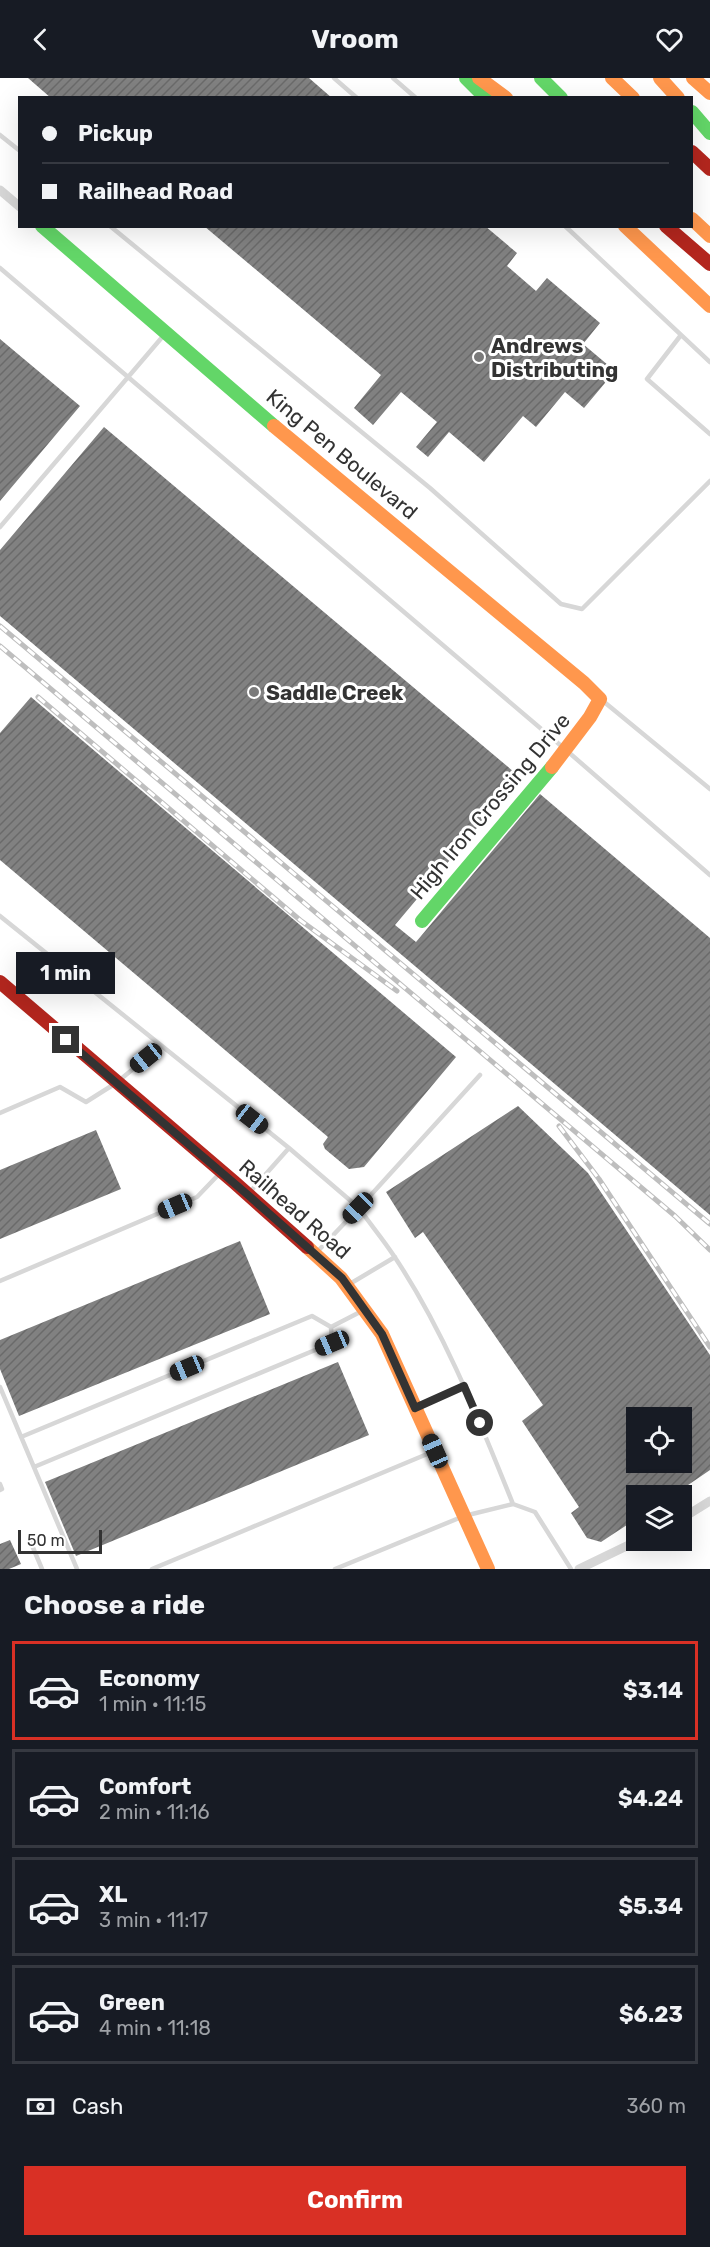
<!DOCTYPE html>
<meta charset="utf-8">
<style>
:root{--surface:#171b24;--page:#20242c;--text:#f1f3f6;--muted:#9ea1a6;--line:#363941;--accent:#d93025}
body{margin:0;font-family:Rubik,sans-serif;background:var(--page);color:var(--text);height:100vh;display:flex;flex-direction:column;font-size:22px;white-space:nowrap}
*{box-sizing:border-box;margin:0}
p{font-size:20px;color:var(--muted)}
.icon{flex:none;width:33px;height:33px;fill:none;stroke:currentColor;stroke-width:2;stroke-linecap:round;stroke-linejoin:round}
.map{position:relative;height:1491px;overflow:hidden}
.drawer{display:flex;flex-direction:column;background:var(--surface);flex:1}
.drawer>*{flex:none}
.hud{position:absolute;left:18px;top:18px;width:675px;height:132px;border-radius:0px;box-shadow:0 6px 24px #0002;display:grid;align-content:center;height:132px;padding:0 24px;background:var(--surface)}
.buttons{position:absolute;left:626px;top:1329px;display:grid;gap:12px}
.buttons a{display:grid;place-items:center;width:66px;height:66px;border-radius:0px;background:var(--surface);box-shadow:0 6px 24px #0002;font-size:30px}
.scale{position:absolute;left:18px;bottom:15px;width:84px;box-sizing:border-box;padding-left:6px;border:3px solid #333;border-top:0;font-size:16px;line-height:21px;white-space:nowrap;color:#333;-webkit-text-stroke:4px #fff;paint-order:stroke}
.end{position:absolute;width:27px;height:27px;margin:-14px;border:8px solid #333;background:#fff;box-shadow:0 0 0 3px #fff}
.from{border-radius:50%}
.bubble{position:absolute;height:42px;border-radius:0px;background:var(--surface);box-shadow:0 6px 24px #0002;font-size:20px;font-weight:700;line-height:42px;text-align:center}
.car{position:absolute;width:18px;height:36px;margin:-18px -9px;border-radius:8px;box-shadow:0 0 4px 2px #0007;background:linear-gradient(#222 24%,#8ab4d8 0 40%,#222 0 76%,#8ab4d8 0 86%,#222 0)}
.hud b{display:flex;align-items:center;gap:21px;height:57px;font-size:22px}
.hud b+b{border-top:2px solid var(--line)}
.hud i{width:15px;height:15px;background:var(--text)}
ul{padding:0;list-style:none}
li{display:flex;align-items:center;gap:18px;height:99px;margin:0 12px 9px;padding:0 12px;border:3px solid var(--line);border-radius:0px}
li div{flex:1}
li b{display:block;font-size:22px}
li em{font-style:normal;font-weight:700}
li.on{border-color:var(--accent)}
li>.icon{width:54px;height:54px;stroke-width:1.5}
h2{padding:0 24px;font-size:27px;line-height:72px}
.pay{display:flex;align-items:center;gap:15px;height:66px;padding:0 24px;font-size:22px}
.pay p{margin-inline-start:auto}
.cta{display:flex;gap:12px;margin-top:auto;padding:12px 24px}
.cta a{flex:1;height:69px;border-radius:0px;background:var(--accent);color:#fff;font-size:24px;font-weight:700;line-height:69px;text-align:center}
header{display:flex;justify-content:space-between;align-items:center;height:78px;padding:0 24px;background:var(--surface);font-size:27px;font-weight:700}
.map>svg:first-child{display:block}
.building{fill:url(#building-hatch);fill-rule:evenodd}
.lines{fill:none;stroke-linecap:round;stroke-linejoin:round}
.lane{stroke:#d7d7d7;stroke-width:4.5}
.street{stroke:#d7d7d7;stroke-width:9}
.fast{stroke:#63d668;stroke-width:14}
.slow{stroke:#ff974d;stroke-width:14}
.jam{stroke:#b3261e;stroke-width:14}
.rail-casing{stroke:#bebebe;stroke-width:5}
.rail{stroke:#fff;stroke-width:3;stroke-dasharray:9;stroke-linecap:butt}
.route{stroke:#333;stroke-width:8}
.poi-dot{fill:#7a7a7a;stroke:#fff;stroke-width:2}
.labels{text-anchor:middle;dominant-baseline:central;stroke-width:6;stroke-linejoin:round;paint-order:stroke}
.poi-label{font-size:21px;font-weight:bold;fill:#333;stroke:#fff;text-anchor:start}
.street-label{font-size:21px;fill:#333;stroke:#fff}
</style>
<header><svg class="icon" aria-label="back" viewBox="0 0 24 24"><path d="M15 5l-7 7 7 7"/></svg>Vroom<svg class="icon" aria-label="heart" viewBox="0 0 24 24"><path d="M12 20l-8-8c-3-5 5-10 8-4 3-6 11-1 8 4z"/></svg></header>
<div class="map">
<svg width="710" height="1491" viewBox="0 0 710 1491">
<defs>
<pattern id="building-hatch" width="6" height="6" patternUnits="userSpaceOnUse" patternTransform="scale(1.5)"><rect width="6" height="6" fill="#818181"/><path d="M-1 1l2-2M0 6l6-6M5 7l2-2" fill="none" stroke="#6a6a6a"/></pattern>
</defs>
<rect width="100%" height="100%" fill="#fff"/>
<path class="building" d="M28,0H309L332,20H51Z
M204,148H485L517,175L507,188L536,213L547,200L600,245L583,266L615,293L584,330L565,314L536,349L523,338L484,384L449,354L428,379L416,369L437,344L401,314L373,347L354,330L381,297Z
M0,261L80,328L0,423Z
M104,349L520,699L395,847L416,864L540,716L710,860V1137L0,538V472Z
M31,619L456,979L364,1089L349,1091L325,1071L323,1066L328,1059L0,782V655Z
M518,1028L588,1095L710,1277V1392L672,1418H636V1441L601,1464L587,1460L571,1435L579,1429L522,1343L543,1327L423,1154L415,1160L386,1114ZM636,1340H681V1384H636Z
M96,1052L121,1111L0,1161V1092Z
M240,1163L270,1236L19,1338L0,1291V1262Z
M338,1284L369,1357L76,1478L45,1404Z
M10,1462L21,1486L9,1491H0V1466Z"/>
<g class="lines">
<path class="lane" d="M334,0L357,20
M393,0L416,20
M0,57L20,73
M110,148L430,410L561,526L582,531L710,403
M565,148L710,284
M0,190L566,672L710,797
M681,257L647,301L710,356
M0,449L164,257
M603,623L710,711
M0,838L289,1070L359,1130L317,1174
M0,1035L60,1009L86,1024L116,1005L161,968
M249,1115L289,1070
M0,1203L197,1119L221,1094
M348,1207L395,1179
M0,1309L77,1491
M417,1329L464,1308
M21,1359L312,1238L331,1249L362,1233
M34,1389L332,1265L331,1249
M0,1406L2,1411L0,1412
M513,1426L535,1434L571,1491
M31,1465L42,1491
M152,1491L432,1374
M335,1491L464,1438L513,1426C479,1342 445,1254 394,1178C383,1161 370,1146 359,1130L480,997"/>
<path class="street" d="M0,112L20,129
M681,1441L710,1423
M579,1491L639,1462"/>
<path class="fast" d="M466,0L486,20
M541,0L561,20
M692,34L710,55
M42,148L274,348
M422,843L552,689"/>
<path class="slow" d="M479,0L506,20
M612,0L633,20
M660,0L678,20
M693,0L710,15
M692,141L710,158
M625,148L710,228
M274,348L584,605L600,621L590,639L552,689
M307,1169L341,1200L382,1256L488,1491"/>
<path class="jam" d="M692,74L710,91
M666,148L710,186
M0,904L234,1104L307,1169"/>
<g class="rail-casing">
<path id="rail" d="M0,548L710,1146
M0,568L675,1138L710,1172
M38,619L300,842L397,913
M559,1048L599,1101L710,1269"/>
</g>
<use href="#rail" class="rail"/>
</g>
<g class="lines">
<path class="route" d="M66,962L248,1117L342,1200L382,1256L415,1330L464,1308L480,1345"/>
</g>
<g class="poi-dot">
<circle cx="479" cy="279" r="6"/>
<circle cx="254" cy="614" r="6"/>
</g>
<g class="labels">
<g class="poi-label">
<text x="491" y="267">Andrews<tspan x="491" dy="24">Distributing</tspan></text>
<text x="266" y="614">Saddle Creek</text>
</g>
<g class="street-label">
<text transform="translate(342 376) rotate(40)">King Pen Boulevard</text>
<text transform="translate(490 728) rotate(-50)">High Iron Crossing Drive</text>
<text transform="translate(295 1131) rotate(41)">Railhead Road</text>
</g>
</g>
</svg>
<div class="buttons">
<a><svg class="icon" aria-label="locate" viewBox="0 0 24 24"><circle cx="12" cy="12" r="6"/><path d="M12 2v4M12 18v4M2 12h4M18 12h4"/></svg></a>
<a><svg class="icon" aria-label="layers" viewBox="0 0 24 24"><path d="M12 4l9 5-9 5-9-5zM3 14l9 5 9-5"/></svg></a>
</div>
<div class="scale">50 m</div>
<i class="end from" style="left:480px;top:1345px"></i>
<i class="end" style="left:66px;top:962px"></i>
<div class="bubble" style="left:16px;top:874px;width:99px">1 min</div>
<i class="car" style="left:146px;top:980px;rotate:231deg"></i>
<i class="car" style="left:252px;top:1041px;rotate:128deg"></i>
<i class="car" style="left:175px;top:1128px;rotate:247deg"></i>
<i class="car" style="left:358px;top:1130px;rotate:224deg"></i>
<i class="car" style="left:332px;top:1265px;rotate:247deg"></i>
<i class="car" style="left:187px;top:1290px;rotate:247deg"></i>
<i class="car" style="left:435px;top:1373px;rotate:336deg"></i>
<div class="hud">
<b><i class="from"></i>Pickup</b>
<b><i></i>Railhead Road</b>
</div>
</div>
<section class="drawer">
<h2>Choose a ride</h2>
<ul>
<li class="on"><svg class="icon" aria-label="car" viewBox="0 0 24 24"><path d="M5 17H2v-5l4-1 3-4h7l3 4 3 1v5h-3M9 17h6M6 11h13"/><circle cx="7" cy="17" r="2"/><circle cx="17" cy="17" r="2"/></svg><div><b>Economy</b><p>1 min · 11:15</p></div><em>$3.14</em></li>
<li><svg class="icon" aria-label="car" viewBox="0 0 24 24"><path d="M5 17H2v-5l4-1 3-4h7l3 4 3 1v5h-3M9 17h6M6 11h13"/><circle cx="7" cy="17" r="2"/><circle cx="17" cy="17" r="2"/></svg><div><b>Comfort</b><p>2 min · 11:16</p></div><em>$4.24</em></li>
<li><svg class="icon" aria-label="car" viewBox="0 0 24 24"><path d="M5 17H2v-5l4-1 3-4h7l3 4 3 1v5h-3M9 17h6M6 11h13"/><circle cx="7" cy="17" r="2"/><circle cx="17" cy="17" r="2"/></svg><div><b>XL</b><p>3 min · 11:17</p></div><em>$5.34</em></li>
<li><svg class="icon" aria-label="car" viewBox="0 0 24 24"><path d="M5 17H2v-5l4-1 3-4h7l3 4 3 1v5h-3M9 17h6M6 11h13"/><circle cx="7" cy="17" r="2"/><circle cx="17" cy="17" r="2"/></svg><div><b>Green</b><p>4 min · 11:18</p></div><em>$6.23</em></li>
</ul>
<div class="pay"><svg class="icon" aria-label="cash" viewBox="0 0 24 24"><path d="M3 7h18v10H3z"/><circle cx="12" cy="12" r="2"/></svg>Cash<p>360 m</p></div>
<div class="cta"><a>Confirm</a></div>
</section>
